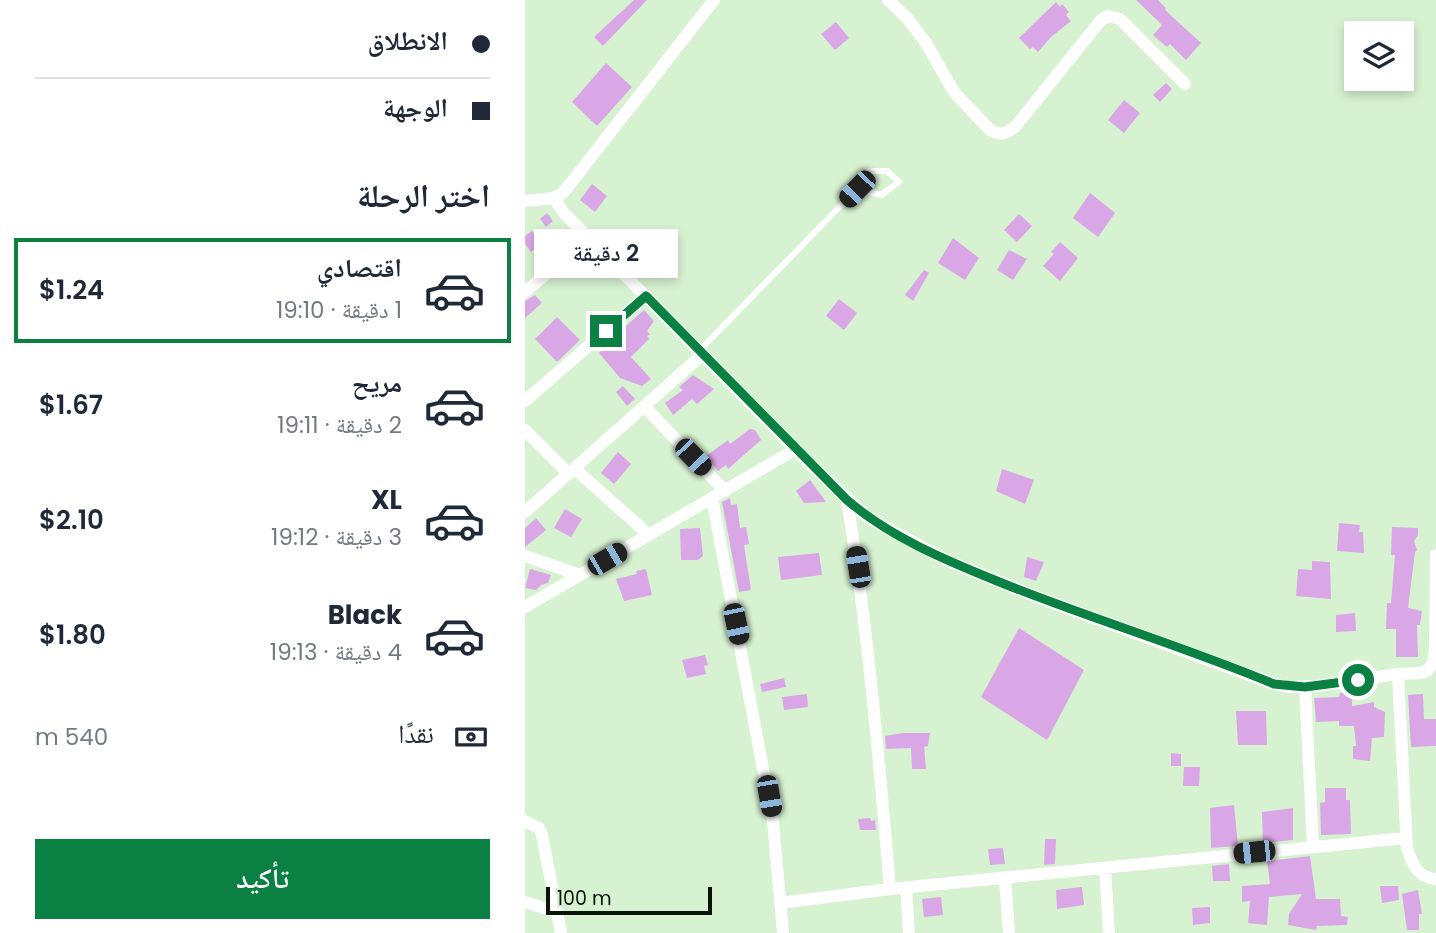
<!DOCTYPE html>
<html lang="ar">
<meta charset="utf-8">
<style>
:root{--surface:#fff;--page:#f6f6f7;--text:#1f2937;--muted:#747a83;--line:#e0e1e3;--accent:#0b8043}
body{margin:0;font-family:Poppins,"Noto Naskh Arabic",sans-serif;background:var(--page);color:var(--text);direction:rtl;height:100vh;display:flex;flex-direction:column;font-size:26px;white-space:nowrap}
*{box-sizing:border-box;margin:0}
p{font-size:23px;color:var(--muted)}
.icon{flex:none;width:38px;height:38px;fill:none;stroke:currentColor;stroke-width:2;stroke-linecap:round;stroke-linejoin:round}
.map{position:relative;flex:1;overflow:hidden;direction:ltr}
.drawer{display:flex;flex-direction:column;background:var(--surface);width:525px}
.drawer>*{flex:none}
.guide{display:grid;align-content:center;height:154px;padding:0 35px;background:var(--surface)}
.controls{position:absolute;left:819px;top:21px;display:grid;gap:14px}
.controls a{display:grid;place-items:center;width:70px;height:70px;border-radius:0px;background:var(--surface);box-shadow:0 4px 10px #0003;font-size:35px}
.scale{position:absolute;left:21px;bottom:18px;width:166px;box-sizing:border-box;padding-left:7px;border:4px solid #0b1409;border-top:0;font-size:19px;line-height:24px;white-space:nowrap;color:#0b1409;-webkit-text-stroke:5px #d7f2d1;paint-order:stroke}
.end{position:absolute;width:32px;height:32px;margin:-16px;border:9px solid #0b8043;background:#fff;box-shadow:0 0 0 4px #fff}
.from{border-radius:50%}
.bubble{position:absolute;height:49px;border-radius:0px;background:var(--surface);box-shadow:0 4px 10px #0003;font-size:23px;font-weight:600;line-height:49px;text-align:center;direction:rtl}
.car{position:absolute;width:21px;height:42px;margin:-21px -10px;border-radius:9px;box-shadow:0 0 5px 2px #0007;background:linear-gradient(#222 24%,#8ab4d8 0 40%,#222 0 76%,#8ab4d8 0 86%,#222 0)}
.guide b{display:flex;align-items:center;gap:24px;height:66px;font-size:26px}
.guide b+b{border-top:2px solid var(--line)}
.guide i{width:18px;height:18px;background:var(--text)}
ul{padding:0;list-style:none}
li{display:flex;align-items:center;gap:21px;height:105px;margin:0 14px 10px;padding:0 21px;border:4px solid transparent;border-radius:0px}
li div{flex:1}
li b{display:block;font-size:26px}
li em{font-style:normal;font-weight:600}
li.current{border-color:var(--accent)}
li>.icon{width:63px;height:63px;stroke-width:1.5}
h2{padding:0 35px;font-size:32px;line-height:84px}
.pay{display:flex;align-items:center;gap:18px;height:77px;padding:0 35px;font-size:26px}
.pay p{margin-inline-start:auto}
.primary-button{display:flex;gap:14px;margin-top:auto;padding:14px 35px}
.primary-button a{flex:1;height:80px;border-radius:0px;background:var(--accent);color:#fff;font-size:28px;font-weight:600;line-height:80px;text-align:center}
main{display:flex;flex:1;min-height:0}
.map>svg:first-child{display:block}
.building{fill:#daa7e6}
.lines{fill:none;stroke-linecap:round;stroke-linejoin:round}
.lane{stroke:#fff;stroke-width:6}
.street{stroke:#fff;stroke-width:12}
.route{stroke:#0b8043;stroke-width:9}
</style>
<main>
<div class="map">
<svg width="911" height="933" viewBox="0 0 911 933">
<rect width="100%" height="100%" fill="#d7f2d1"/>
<path class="building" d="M109,0H122L78,46L69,37Z
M611,0H633L641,8L640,10L676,43L661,60L645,44L642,47L628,35L637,25Z
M531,2L535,7L537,4L544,12L541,15L546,21L526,37L513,52L508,47L505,49L494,38Z
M311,22L324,38L310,50L296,34Z
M81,63L107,87L72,126L47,102Z
M641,83L647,89L635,102L628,95Z
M599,100L615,113L599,133L583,120Z
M67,184L82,196L70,212L55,200Z
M565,193L590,213L573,237L548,218Z
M22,213L28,221L21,227L15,219Z
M494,214L507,226L492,242L479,230Z
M7,231L17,244L6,252L0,244V236Z
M428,238L454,258L440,280L413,263Z
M535,242L553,258L535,281L518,266L529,254L526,252Z
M484,250L502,259L488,280L472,270Z
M399,270L404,273L388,301L380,295Z
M10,295L17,303L0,318V301Z
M314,299L332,313L319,330L301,316Z
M119,310L129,321L122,331L125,334L122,336L124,339L106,357L126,379L117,386L95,378L74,353L78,350L76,348Z
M32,317L55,340L32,362L10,339Z
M168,375L189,389L172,404L167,399L148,415L140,403L158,390L154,387Z
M98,386L110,399L102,406L91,392Z
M225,429L230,430L236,440L203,469L201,465L193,471L181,456L203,440L205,444Z
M93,452L106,464L89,484L76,473Z
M477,469L509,480L500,504L471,491Z
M285,480L301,502L279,503L271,491Z
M205,498L206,505L212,504L215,528L221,527L224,544L219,545L226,590L214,592L197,502Z
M40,509L57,519L46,537L29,528Z
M11,518L21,530L0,547V528Z
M814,523L835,525L834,532H838L839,553L812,551Z
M867,527L893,528V535L889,541L892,550L890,552L883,608L897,611L895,625H892L893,657H871V629H861L862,603H866L870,555H866Z
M175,528L178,556L173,560H156L155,529Z
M294,553L297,575L256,580L253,557Z
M502,557L519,562L511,581L499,577Z
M787,561L805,562L806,599L771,596L773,569L787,570Z
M5,569L26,575L23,583L16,585L11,590L0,588Z
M121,569L127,595L99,601L91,579L112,574L111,571Z
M830,613L831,631L811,632V615Z
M494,628L559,670L522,740L456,697Z
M180,655L183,665L179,666L181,674L162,678L157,660Z
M259,678L261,687L237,692L235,684Z
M815,693L827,694V706L849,702V707L860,712L859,737L847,738L845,761L828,759V746H831L829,726H814V721L791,722L789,698L814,697Z
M282,694L283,707L259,710L257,697Z
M898,694L899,719H911V746L886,747L883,695Z
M711,711H741L742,745H713Z
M378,733H405L403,746L399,747L401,769H387L386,748L361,749L360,736Z
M646,753L656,754V766H646Z
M659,767H675L674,786H658Z
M800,788H821V800H825L826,834L796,835L795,803L800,802Z
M709,805L713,846L686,848L685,808Z
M768,808V840L738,843L737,812Z
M345,818L346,821L350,820L351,830H335L333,819Z
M520,839H531L530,864L519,865Z
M478,848L480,864L465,865L463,849Z
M785,856L791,899H815L816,916L823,917L822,925L792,926L791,930L763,925L764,914L777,894L744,897L742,925L723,923L725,901L717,902V886L745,884L742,861Z
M704,864L705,881H688L687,866Z
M855,886H873L874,900L857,903Z
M557,887L559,905L532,909L531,890Z
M893,890L897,914H894V930H882L877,894Z
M416,897L418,915L399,917L397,899Z
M685,907V923L668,925L667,908Z"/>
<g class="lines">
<path class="lane" d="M175,350L332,189L343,171H362L374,182L356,195L332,189"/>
<path class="street" d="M363,0L382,18L401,43L429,92L465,130C476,136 480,134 490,127L576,20L583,16L595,19L660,84
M29,198L38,212L285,464L342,517L423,561L512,597L749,684L763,687L792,686L873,674L896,673L903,670L908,663L910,647L911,555
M0,201L29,198L38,193L189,0
M0,292L64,238
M0,401L121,296
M119,406L200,491
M0,430L44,474
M50,469L124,535
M187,498L248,822L258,933
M322,500C343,629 354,759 365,889
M0,512L178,354
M0,556L55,575
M0,607L271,449
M873,674L882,848C887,864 893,878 911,879
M780,687L788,846
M0,821L14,828L17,835L36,933
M580,868L584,933
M480,879L484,933
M381,888L384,933
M0,902L31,912
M255,903L365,889L881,838"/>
</g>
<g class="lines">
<path class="route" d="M81,331L121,296L322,500C365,537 420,560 472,581C563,618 658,646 749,684L780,687L833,680"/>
</g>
</svg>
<div class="controls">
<a><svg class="icon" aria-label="layers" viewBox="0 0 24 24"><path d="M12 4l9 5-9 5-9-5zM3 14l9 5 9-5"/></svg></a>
</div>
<div class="scale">100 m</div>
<i class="end from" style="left:833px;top:680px"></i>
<i class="end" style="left:81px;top:331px"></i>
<div class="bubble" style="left:9px;top:229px;width:144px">2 دقيقة</div>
<i class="car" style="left:332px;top:189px;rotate:224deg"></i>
<i class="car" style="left:168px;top:457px;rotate:136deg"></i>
<i class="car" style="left:82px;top:559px;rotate:60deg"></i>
<i class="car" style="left:333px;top:567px;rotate:351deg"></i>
<i class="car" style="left:211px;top:624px;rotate:168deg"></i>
<i class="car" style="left:244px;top:796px;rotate:170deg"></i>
<i class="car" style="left:729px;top:852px;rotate:264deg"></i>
</div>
<section class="drawer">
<div class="guide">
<b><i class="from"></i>الانطلاق</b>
<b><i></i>الوجهة</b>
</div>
<h2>اختر الرحلة</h2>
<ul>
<li class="current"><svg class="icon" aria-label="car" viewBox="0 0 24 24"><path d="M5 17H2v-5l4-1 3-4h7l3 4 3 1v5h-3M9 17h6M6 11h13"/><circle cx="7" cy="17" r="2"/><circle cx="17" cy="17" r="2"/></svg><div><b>اقتصادي</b><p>1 دقيقة · 19:10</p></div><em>$1.24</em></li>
<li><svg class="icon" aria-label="car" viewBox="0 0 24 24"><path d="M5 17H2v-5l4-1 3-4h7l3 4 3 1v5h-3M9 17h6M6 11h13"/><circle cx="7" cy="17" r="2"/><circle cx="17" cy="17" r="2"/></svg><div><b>مريح</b><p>2 دقيقة · 19:11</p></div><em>$1.67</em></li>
<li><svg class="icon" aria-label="car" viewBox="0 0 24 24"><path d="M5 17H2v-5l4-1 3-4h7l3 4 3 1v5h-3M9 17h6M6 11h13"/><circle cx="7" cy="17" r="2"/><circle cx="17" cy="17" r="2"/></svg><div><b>XL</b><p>3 دقيقة · 19:12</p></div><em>$2.10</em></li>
<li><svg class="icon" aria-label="car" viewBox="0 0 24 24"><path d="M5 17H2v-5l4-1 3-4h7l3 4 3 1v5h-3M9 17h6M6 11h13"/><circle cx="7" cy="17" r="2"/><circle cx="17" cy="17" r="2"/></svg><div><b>Black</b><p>4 دقيقة · 19:13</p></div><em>$1.80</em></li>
</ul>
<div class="pay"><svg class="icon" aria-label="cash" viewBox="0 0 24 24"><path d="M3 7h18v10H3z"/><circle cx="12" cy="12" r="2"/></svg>نقدًا<p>540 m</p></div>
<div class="primary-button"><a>تأكيد</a></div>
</section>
</main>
